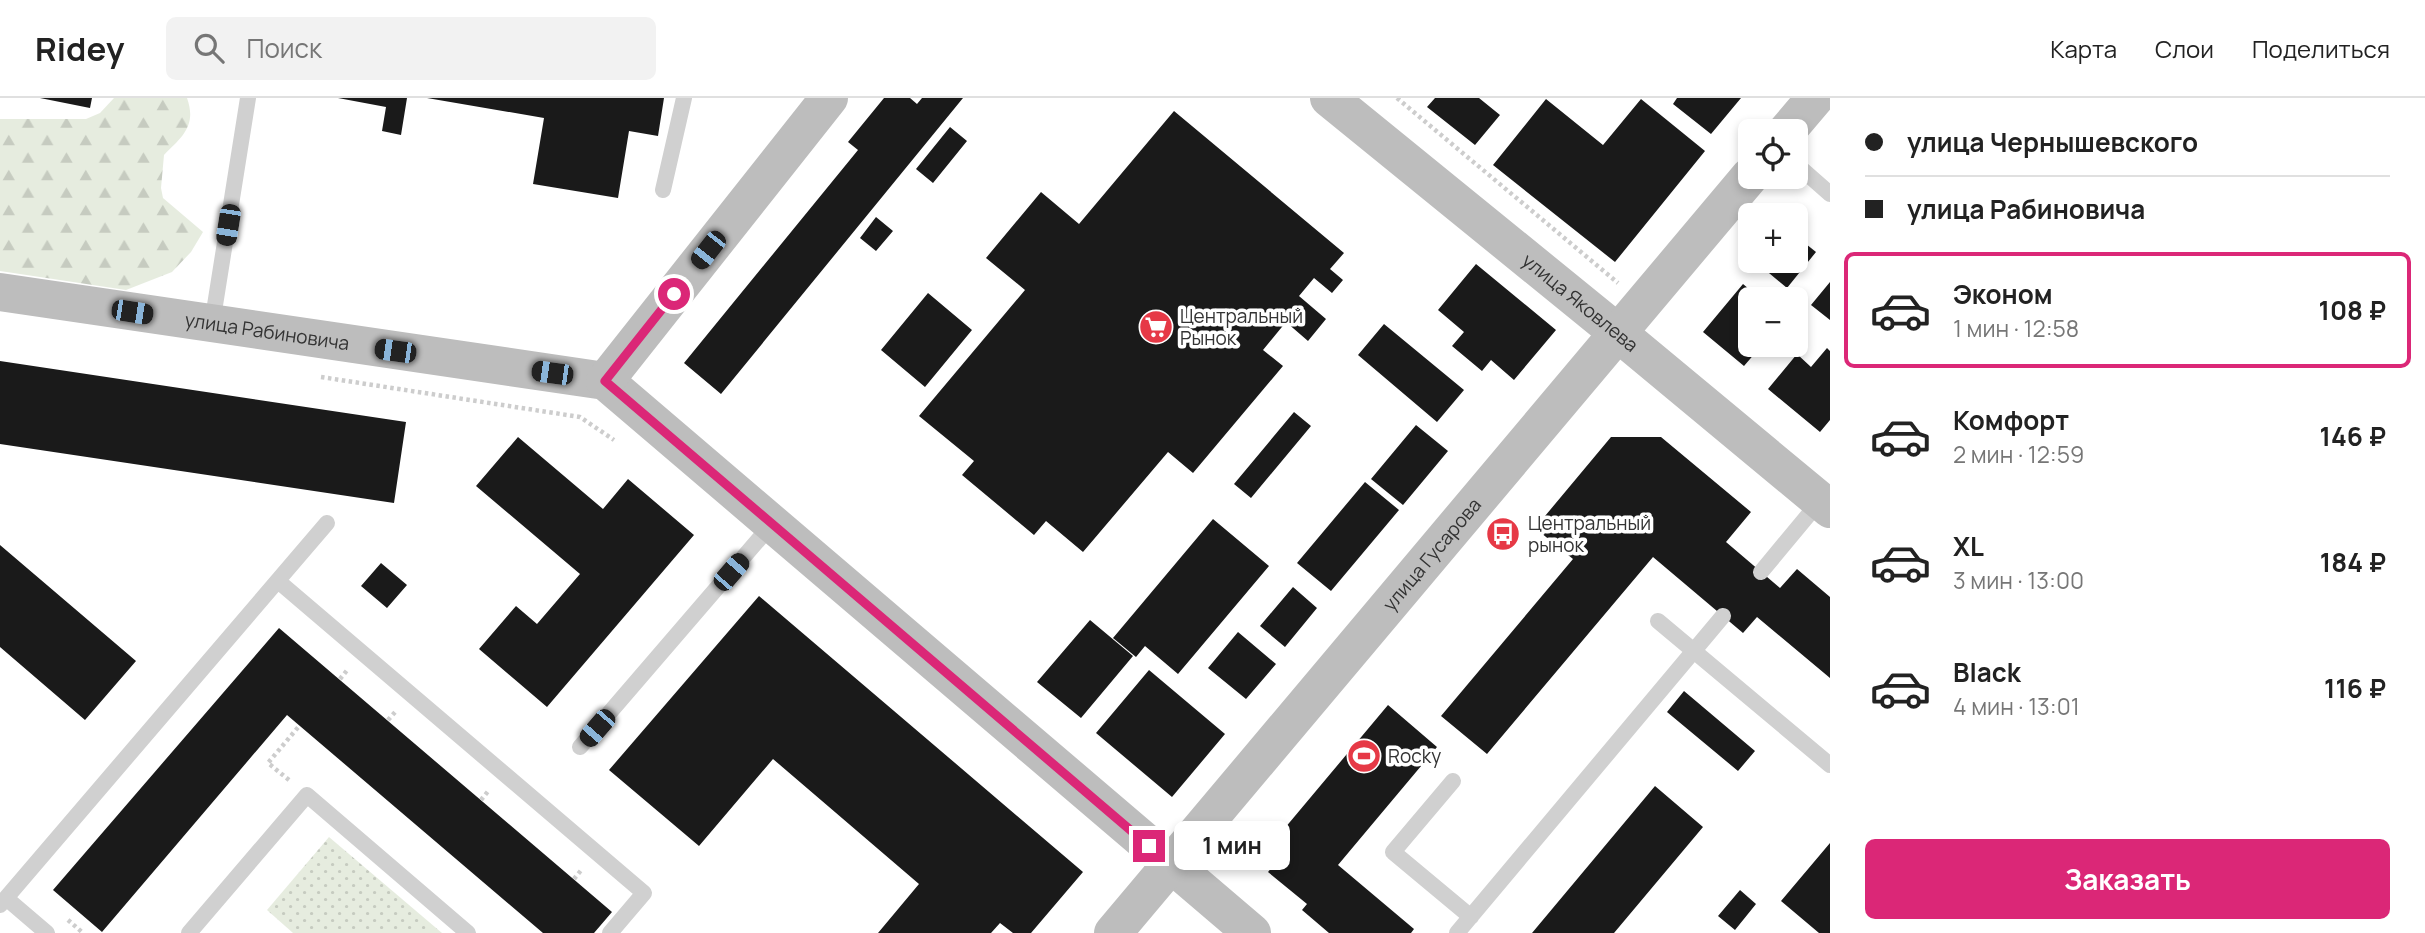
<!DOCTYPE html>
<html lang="ru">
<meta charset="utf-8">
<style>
:root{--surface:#fff;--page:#f2f2f2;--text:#222;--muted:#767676;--line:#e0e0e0;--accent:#db2777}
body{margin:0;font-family:Manrope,sans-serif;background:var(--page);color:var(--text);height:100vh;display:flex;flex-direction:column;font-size:26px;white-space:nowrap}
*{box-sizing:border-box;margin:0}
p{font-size:23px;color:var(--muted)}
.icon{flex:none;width:38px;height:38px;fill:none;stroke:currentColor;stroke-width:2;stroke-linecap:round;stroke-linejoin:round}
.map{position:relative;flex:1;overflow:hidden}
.sheet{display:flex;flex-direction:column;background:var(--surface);width:595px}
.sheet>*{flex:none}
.guide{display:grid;align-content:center;height:154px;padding:0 35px;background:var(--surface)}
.tools{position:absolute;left:1738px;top:21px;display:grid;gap:14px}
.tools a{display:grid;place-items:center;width:70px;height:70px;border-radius:10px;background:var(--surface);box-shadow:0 4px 10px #0003;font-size:35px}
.end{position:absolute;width:32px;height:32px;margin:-16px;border:9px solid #db2777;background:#fff;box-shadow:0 0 0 4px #fff}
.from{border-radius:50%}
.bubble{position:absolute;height:49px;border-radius:10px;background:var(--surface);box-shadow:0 4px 10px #0003;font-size:23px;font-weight:700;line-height:49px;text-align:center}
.car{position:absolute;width:21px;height:42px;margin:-21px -10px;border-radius:9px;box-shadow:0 0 5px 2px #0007;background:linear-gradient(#222 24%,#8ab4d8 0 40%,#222 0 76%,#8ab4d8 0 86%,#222 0)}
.guide b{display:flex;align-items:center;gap:24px;height:66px;font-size:26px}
.guide b+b{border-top:2px solid var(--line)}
.guide i{width:18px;height:18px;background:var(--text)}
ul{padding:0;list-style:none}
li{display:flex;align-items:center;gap:21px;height:116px;margin:0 14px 10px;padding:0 21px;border:4px solid transparent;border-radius:10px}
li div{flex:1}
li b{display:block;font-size:26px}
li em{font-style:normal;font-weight:700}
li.active{border-color:var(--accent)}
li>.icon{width:63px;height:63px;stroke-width:1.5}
.button{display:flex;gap:14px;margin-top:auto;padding:14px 35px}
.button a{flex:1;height:80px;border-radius:10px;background:var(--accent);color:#fff;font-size:28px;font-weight:700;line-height:80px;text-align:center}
header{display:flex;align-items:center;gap:42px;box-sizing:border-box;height:98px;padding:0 35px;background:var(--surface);border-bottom:2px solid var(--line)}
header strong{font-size:33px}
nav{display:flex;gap:38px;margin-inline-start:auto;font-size:24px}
.search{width:490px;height:63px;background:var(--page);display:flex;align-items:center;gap:18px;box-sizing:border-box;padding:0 24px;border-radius:10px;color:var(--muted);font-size:26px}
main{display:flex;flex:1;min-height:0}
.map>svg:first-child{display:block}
.green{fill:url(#green-dots)}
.forest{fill:url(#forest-firs)}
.building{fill:#1a1a1a}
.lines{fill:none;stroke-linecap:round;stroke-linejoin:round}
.path{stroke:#cdcdcd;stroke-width:4.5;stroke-dasharray:3.5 3.5;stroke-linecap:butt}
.lane{stroke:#d0d0d0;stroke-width:16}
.secondary{stroke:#bdbdbd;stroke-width:38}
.route{stroke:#db2777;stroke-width:9}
.labels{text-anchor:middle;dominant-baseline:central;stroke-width:7;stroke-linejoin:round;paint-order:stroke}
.street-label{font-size:19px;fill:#333;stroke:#fff}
.poi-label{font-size:19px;fill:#333;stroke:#fff;text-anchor:start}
</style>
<header>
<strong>Ridey</strong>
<div class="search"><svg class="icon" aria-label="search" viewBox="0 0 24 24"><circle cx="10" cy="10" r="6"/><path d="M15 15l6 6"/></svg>Поиск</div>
<nav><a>Карта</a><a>Слои</a><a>Поделиться</a></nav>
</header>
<main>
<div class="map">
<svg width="1830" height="835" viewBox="0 0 1830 835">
<defs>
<pattern id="green-dots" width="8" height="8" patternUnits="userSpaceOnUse" patternTransform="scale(1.75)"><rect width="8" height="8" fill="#e6ecdf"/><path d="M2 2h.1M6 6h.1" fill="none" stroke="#c6cbc0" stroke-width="1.8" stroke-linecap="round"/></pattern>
<pattern id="forest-firs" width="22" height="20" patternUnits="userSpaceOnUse" patternTransform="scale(1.75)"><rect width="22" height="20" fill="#e6ecdf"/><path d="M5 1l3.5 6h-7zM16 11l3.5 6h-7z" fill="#c6cbc0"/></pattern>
</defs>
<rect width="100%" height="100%" fill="#fff"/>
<path class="green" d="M329,739L442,835H293L267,812Z"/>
<path class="forest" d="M114,0H187C197,28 182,39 164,57L161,90L163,100L203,134L191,154L172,174L126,192L0,173V21H86L100,15Z"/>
<path class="building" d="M40,0H92L90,10Z
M338,0H407L401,37L382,33L386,9Z
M427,0H664L658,38L629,33L618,100L533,86L544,20Z
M884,0H910L917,6L922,0H963L721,296L684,265L858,52L848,44Z
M1435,0H1479L1500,17L1475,47L1427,9Z
M1677,0H1741L1711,36L1673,6Z
M1546,1L1603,47L1641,1L1705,53L1615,164L1493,67Z
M1174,13L1344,155L1330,171L1343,182L1332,195L1314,180L1299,198L1326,221L1308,243L1286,224L1263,252L1283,268L1193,375L1168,354L1083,454L1046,423L1034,437L962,377L974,363L919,318L1025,192L986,160L1041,94L1079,126Z
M950,29L967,43L933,85L916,71Z
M876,119L893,133L876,153L860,140Z
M1796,138L1816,154L1787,190L1763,170L1769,163H1796Z
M1476,166L1556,232L1514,282L1491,262L1482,273L1452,248L1464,234L1438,212Z
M1830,184V222L1811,207Z
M1743,186L1761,201H1750V247H1762L1744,268L1703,234Z
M928,195L972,232L925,289L881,252Z
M1384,226L1464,292L1437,324L1358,257Z
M1827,250L1830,253V322L1820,334L1768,291L1797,256L1811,269Z
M0,263L406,324L394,405L0,346Z
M1294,314L1311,328L1251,400L1234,386Z
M1416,327L1448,353L1403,407L1371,381Z
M518,339L603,411L628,381L694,437L547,609L479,551L516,508L537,526L580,476L476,388Z
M1611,339H1661L1751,414L1726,444L1780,490L1797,471L1830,499V580L1757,519L1743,535L1653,459L1487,656L1441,618L1573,461L1535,430Z
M1365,384L1399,412L1331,493L1297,465Z
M1213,421L1269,468L1178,576L1145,548L1136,559L1113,540Z
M0,447L136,563L85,622L0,549Z
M381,465L407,487L387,510L361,488Z
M1293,489L1317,510L1285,549L1260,528Z
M759,498L1083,774L1031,835H1013L1000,825L991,835H878L919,786L773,661L699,748L609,672Z
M1090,522L1133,558L1081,620L1037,584Z
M279,530L612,814L594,835H543L287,617L102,834L53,792Z
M1238,534L1276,566L1246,601L1208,570Z
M1149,572L1225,636L1172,699L1096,635Z
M1684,593L1755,653L1738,673L1667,614Z
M1388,607L1437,649L1338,767L1414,831L1411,835H1329L1302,812L1307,806L1268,774L1286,753L1274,743Z
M1655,688L1703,729L1614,835H1532Z
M1830,745V835H1819L1781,803Z
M1740,792L1756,806L1735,832L1718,818Z"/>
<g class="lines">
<path class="path" d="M1397,0L1618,185
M321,279L580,319L614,342
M340,581L348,571
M388,622L396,613
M289,682L268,665L300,627
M481,702L489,692
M574,781L582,771
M68,822L83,835"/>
<path class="lane" d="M1796,66L1830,96
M663,92L684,0
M212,226L248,0
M1761,474L1820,403
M278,483L644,795L610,835
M1658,523L1830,667
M580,649L772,426
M1453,683L1393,754L1471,819
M6,800L47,835
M0,807L327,425
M189,835L307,697L468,835
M1457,835L1723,518"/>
<g class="secondary">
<path id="s1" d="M1329,0L1618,235L1830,411"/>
<path d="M1787,33L1815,0"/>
<path id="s2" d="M0,194L605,283L1252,835"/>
<path d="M605,283L829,0"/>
<path id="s3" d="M1113,835L1750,78"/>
</g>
</g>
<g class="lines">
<path class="route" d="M674,196L605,283L1149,748"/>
</g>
<defs>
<g id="supermarket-disc" transform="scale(1.75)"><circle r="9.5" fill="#e63946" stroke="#fff"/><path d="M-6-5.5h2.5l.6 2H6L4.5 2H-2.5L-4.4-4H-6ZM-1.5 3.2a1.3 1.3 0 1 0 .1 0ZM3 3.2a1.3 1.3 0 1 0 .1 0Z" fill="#fff"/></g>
<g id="bus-disc" transform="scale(1.75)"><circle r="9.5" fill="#e63946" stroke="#fff"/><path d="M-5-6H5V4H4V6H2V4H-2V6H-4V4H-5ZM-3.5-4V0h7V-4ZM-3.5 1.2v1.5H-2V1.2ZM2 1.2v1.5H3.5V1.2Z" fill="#fff"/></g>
<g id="stadium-disc" transform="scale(1.75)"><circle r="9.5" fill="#e63946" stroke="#fff"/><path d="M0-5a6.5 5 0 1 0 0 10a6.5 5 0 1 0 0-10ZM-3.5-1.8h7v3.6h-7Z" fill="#fff"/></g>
</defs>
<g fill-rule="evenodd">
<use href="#supermarket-disc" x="1156" y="229"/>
<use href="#bus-disc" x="1503" y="436"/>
<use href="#stadium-disc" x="1364" y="658"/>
</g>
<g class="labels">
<g class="street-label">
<text stroke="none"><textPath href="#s1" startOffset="324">улица Яковлева</textPath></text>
<text stroke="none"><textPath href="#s2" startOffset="270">улица Рабиновича</textPath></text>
<text stroke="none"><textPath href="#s3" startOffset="495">улица Гусарова</textPath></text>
</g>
<g class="poi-label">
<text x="1180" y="218">Центральный<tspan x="1180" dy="22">Рынок</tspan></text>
<text x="1528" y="425">Центральный<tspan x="1528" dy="22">рынок</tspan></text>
<text x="1388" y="658">Rocky</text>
</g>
</g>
</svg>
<div class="tools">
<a><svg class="icon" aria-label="locate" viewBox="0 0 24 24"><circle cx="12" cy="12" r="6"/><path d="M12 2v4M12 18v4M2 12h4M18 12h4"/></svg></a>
<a>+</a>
<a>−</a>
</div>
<i class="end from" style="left:674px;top:196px"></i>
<i class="end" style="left:1149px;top:748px"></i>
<div class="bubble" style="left:1174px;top:723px;width:116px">1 мин</div>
<i class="car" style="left:228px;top:127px;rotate:189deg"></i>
<i class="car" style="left:708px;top:152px;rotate:218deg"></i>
<i class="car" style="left:132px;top:214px;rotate:99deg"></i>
<i class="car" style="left:395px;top:253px;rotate:278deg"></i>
<i class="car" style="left:552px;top:275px;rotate:278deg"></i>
<i class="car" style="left:731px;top:474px;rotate:41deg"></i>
<i class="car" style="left:597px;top:630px;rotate:221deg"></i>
</div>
<section class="sheet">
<div class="guide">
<b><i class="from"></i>улица Чернышевского</b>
<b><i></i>улица Рабиновича</b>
</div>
<ul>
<li class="active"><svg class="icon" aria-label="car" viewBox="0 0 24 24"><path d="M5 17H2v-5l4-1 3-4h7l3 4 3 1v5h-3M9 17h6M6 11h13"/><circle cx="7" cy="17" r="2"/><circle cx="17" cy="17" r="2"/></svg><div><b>Эконом</b><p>1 мин · 12:58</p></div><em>108 ₽</em></li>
<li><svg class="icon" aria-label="car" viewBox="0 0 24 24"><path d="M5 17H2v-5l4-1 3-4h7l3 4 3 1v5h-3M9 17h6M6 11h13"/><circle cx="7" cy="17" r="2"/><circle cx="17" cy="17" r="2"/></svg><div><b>Комфорт</b><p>2 мин · 12:59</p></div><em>146 ₽</em></li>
<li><svg class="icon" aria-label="car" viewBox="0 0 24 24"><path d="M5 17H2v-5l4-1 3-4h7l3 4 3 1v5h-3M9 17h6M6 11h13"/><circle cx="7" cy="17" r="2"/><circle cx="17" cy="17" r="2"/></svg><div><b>XL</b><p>3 мин · 13:00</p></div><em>184 ₽</em></li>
<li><svg class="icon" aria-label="car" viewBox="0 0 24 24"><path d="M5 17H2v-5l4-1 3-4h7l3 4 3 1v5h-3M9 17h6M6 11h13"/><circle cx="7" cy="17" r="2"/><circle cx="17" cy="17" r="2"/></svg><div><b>Black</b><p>4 мин · 13:01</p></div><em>116 ₽</em></li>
</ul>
<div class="button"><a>Заказать</a></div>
</section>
</main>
